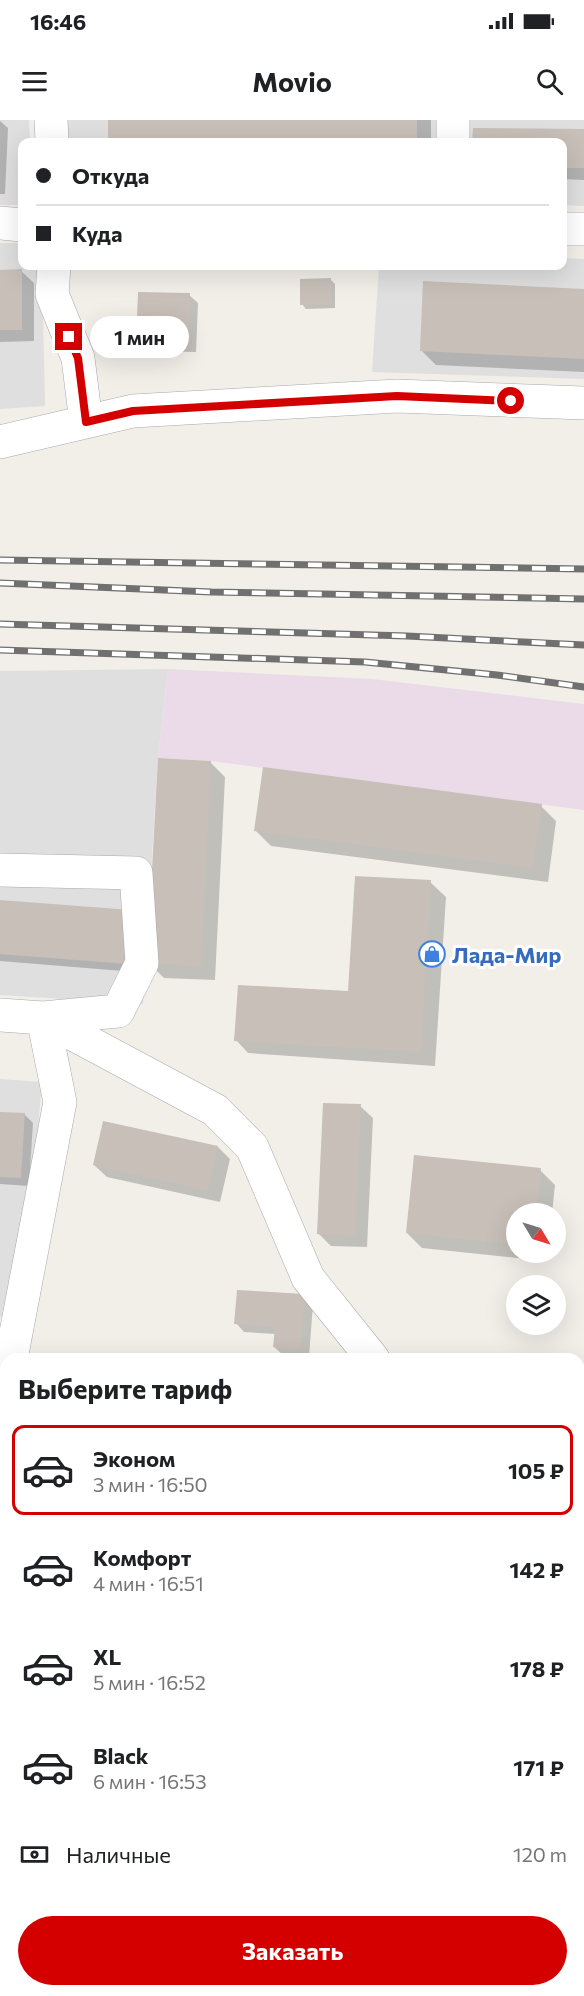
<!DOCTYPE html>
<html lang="ru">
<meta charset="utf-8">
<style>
:root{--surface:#fff;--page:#f2f2f2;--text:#202124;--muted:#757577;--line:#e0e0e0;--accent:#d40000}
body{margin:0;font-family:Commissioner,sans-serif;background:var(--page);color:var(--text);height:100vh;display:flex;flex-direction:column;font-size:22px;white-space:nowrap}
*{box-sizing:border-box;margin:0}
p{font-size:20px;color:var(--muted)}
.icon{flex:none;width:33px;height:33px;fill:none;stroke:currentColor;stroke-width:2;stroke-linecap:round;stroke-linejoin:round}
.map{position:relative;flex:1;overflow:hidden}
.sheet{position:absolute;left:0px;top:1233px;width:585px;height:644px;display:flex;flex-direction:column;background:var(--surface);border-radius:18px 18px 0 0;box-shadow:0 6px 24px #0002}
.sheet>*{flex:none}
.top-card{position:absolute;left:18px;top:18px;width:549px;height:132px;border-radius:12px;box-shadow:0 6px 24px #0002;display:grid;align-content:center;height:132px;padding:0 18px;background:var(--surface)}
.needle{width:39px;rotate:128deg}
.fabs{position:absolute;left:506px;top:1083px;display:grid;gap:12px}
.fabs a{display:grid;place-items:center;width:60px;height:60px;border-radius:50%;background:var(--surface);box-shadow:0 6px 24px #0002;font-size:30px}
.end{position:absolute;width:27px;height:27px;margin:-14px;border:8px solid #d40000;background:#fff;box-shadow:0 0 0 3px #fff}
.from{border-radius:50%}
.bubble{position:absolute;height:42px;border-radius:21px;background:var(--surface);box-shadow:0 6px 24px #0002;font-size:20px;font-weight:700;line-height:42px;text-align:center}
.top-card b{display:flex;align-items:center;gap:21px;height:57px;font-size:22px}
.top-card b+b{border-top:2px solid var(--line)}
.top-card i{width:15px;height:15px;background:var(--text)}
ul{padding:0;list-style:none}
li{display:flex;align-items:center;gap:18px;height:90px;margin:0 12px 9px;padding:0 6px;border:3px solid transparent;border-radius:12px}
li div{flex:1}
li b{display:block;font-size:22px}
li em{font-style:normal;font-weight:700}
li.active{border-color:var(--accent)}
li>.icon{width:54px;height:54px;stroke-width:1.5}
h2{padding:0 18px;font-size:27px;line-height:72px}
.pay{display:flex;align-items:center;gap:15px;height:66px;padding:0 18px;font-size:22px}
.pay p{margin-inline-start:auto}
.cta{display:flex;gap:12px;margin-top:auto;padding:12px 18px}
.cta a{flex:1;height:69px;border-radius:36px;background:var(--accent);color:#fff;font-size:24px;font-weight:700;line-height:69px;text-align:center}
.status{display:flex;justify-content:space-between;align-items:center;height:42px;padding:0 30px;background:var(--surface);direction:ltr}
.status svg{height:16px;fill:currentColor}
header{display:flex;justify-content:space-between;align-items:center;height:78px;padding:0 18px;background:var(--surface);font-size:27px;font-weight:700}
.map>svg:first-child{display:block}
.residential{fill:#e0dfdf}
.industrial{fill:#ebdbe8}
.park{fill:#c8facc}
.shadow{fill:#0003}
.building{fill:#c7bfb8}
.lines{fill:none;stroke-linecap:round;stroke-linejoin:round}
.minor-casing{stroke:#a9a9a9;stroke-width:34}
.minor{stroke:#fff;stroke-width:33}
.rail-casing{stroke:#707070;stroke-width:7}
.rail{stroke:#fff;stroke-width:4.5;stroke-dasharray:14;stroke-linecap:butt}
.route{stroke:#d40000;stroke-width:8}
.labels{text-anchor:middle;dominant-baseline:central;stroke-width:6;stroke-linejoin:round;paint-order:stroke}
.shop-label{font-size:22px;font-weight:bold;fill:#366cbe;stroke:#fff;text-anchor:start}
</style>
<div class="status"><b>16:46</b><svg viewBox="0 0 49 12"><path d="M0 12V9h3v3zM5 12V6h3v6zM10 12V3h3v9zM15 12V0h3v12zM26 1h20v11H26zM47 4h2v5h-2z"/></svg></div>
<header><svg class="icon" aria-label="menu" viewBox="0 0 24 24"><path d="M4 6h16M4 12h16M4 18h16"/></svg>Movio<svg class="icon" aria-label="search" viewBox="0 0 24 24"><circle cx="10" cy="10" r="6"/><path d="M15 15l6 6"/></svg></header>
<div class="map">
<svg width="584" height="1876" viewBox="0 0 584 1876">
<rect width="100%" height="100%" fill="#f2efe9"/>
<path class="residential" d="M0,0H29L30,22H22V85H0Z
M67,0H438L437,22H67Z
M468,0H584V86L563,85L562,22H468Z
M0,123H22V146H42L45,286L0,289Z
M563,138L584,139V259L372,252L379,146H562Z
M168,549L158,638L143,884L0,875V551Z
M0,959L42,962L34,1055L5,1196L0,1197Z"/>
<path class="industrial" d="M168,549L372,559L584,584V690L211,641L158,638Z
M579,1621L584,1622V1833L579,1834Z
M295,1871H410L386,1876H299Z"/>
<path class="park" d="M0,1498L6,1507V1870H258L262,1876H0Z"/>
<path class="shadow" d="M110,0H431V22H110Z
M0,1L8,8L5,74H0Z
M474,9L584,11V60L562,59V22H474Z
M0,151H21L34,163V221L0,222Z
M331,160L335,164V188L306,189L302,184Z
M584,171V252L436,245L421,230Z
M189,175L198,183L196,232L146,231L138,223Z
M210,642L225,657L215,860L164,858L149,843Z
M541,686L556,701L548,762L271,726L256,711Z
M430,762L446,777L435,946L248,933L236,920L349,873Z
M0,781L130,791L135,852L0,841Z
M360,986L373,998L367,1127L331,1126L319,1114Z
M0,993L25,995L33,1003L29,1066L0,1064Z
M218,1027L230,1039L220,1082L107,1057L94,1045Z
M540,1050L555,1065L552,1094H516V1132H548L547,1141L422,1128L407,1113Z
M304,1176L313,1184L309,1237L283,1235L274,1227L276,1214L244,1212L236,1203Z"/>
<path class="building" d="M108,0H417V22H108Z
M473,8L584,9V48H562V22H472Z
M22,149V210H0V150Z
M331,158V185H300V159Z
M423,161L584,169V239L420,231Z
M138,172L190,173L189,224L136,223Z
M158,638L211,641L201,846L147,843Z
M263,647L542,684L533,748L254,711Z
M355,756L431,760L421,932L234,921L238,865L348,871Z
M0,780L131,790L127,844L0,834Z
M323,983L361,984L355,1116L317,1114Z
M0,992L25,993L21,1058L0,1057Z
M103,1001L218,1026L208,1071L93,1045Z
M414,1035L541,1048L536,1094H516V1125L406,1113Z
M237,1170L305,1174L301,1229L273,1227L275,1207L234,1204Z"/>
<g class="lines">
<g class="minor-casing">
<path id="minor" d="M51,0L52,22
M453,22V0
M0,103L22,105
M562,109H584
M54,146L52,174L78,238L86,302
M0,322L133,291L397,276L584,283
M0,750L136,753L142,843L118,891L43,898L0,895
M43,898L215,990L252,1027L308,1158L373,1239
M11,1239L60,982L43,898
M0,1292L6,1262
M0,1379L6,1391
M579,1502L584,1507
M579,1706L584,1707
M579,1794L584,1795
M579,1856L584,1855
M265,1870L268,1876
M485,1876L511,1870"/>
</g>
<use href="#minor" class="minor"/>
<g class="rail-casing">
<path id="rail" d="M0,440L584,449
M0,463L211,472L584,479
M0,504L407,516L584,525
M0,530L365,542L497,555L584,567"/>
</g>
<use href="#rail" class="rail"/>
</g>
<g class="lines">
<path class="route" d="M69,217L78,238L86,302L133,291L397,276L511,281"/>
</g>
<defs>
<g id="shop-ring" transform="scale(1.35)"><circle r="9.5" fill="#fff" stroke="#3f7fe0" stroke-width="1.5"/><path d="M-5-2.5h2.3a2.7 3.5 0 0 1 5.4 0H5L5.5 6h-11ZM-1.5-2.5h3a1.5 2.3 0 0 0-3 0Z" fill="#3f7fe0"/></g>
</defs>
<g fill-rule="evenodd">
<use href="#shop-ring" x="432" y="834"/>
</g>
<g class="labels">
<g class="shop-label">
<text x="452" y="834">Лада-Мир</text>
</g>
</g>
</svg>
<div class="fabs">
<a><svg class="needle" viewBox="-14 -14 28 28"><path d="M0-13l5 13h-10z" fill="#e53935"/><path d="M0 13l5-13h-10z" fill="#757577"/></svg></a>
<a><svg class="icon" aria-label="layers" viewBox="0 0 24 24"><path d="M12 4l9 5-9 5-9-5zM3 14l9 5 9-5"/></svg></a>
</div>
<i class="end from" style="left:511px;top:281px"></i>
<i class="end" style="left:69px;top:217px"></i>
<div class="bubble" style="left:90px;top:196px;width:99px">1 мин</div>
<div class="top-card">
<b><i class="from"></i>Откуда</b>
<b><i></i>Куда</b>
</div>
<section class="sheet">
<h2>Выберите тариф</h2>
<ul>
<li class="active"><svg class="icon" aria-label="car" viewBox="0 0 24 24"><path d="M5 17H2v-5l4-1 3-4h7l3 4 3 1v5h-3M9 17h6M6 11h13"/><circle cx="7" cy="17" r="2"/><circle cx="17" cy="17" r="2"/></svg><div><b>Эконом</b><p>3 мин · 16:50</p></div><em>105 ₽</em></li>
<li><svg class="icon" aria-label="car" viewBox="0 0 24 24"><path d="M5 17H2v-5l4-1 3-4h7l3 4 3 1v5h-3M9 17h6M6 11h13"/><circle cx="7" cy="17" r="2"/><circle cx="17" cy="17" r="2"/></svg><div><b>Комфорт</b><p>4 мин · 16:51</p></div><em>142 ₽</em></li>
<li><svg class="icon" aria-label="car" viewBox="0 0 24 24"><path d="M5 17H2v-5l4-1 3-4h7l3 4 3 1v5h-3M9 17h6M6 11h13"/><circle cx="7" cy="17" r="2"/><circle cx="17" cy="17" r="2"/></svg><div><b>XL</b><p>5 мин · 16:52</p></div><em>178 ₽</em></li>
<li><svg class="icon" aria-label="car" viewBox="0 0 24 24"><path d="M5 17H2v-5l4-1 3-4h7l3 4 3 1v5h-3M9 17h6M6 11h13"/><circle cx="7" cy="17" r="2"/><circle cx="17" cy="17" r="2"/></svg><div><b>Black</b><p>6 мин · 16:53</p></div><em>171 ₽</em></li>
</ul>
<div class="pay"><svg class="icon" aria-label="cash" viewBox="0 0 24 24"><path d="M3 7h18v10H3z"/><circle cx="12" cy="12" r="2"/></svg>Наличные<p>120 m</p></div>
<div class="cta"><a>Заказать</a></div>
</section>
</div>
